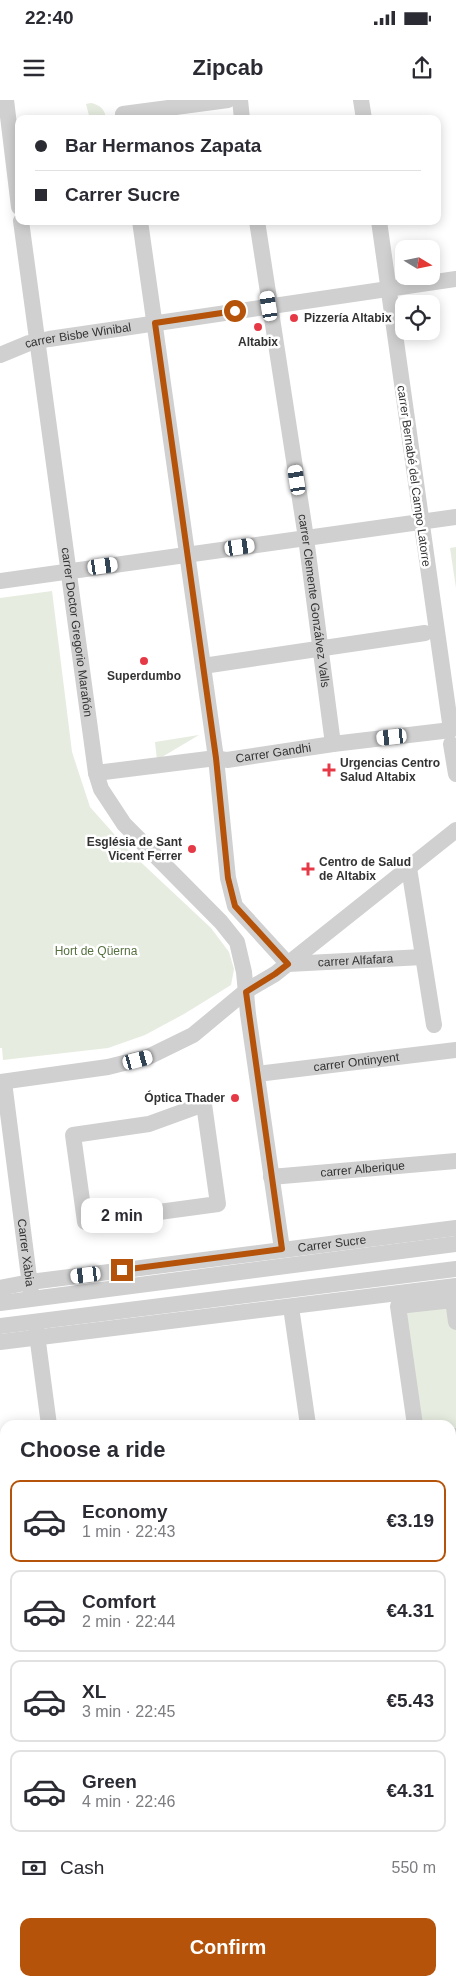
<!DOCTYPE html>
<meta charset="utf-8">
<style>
:root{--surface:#fff;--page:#f7f7f7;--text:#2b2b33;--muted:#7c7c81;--line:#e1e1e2;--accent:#b45309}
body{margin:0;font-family:Arial,sans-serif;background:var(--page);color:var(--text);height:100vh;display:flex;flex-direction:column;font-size:19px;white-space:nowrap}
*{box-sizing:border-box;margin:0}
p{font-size:16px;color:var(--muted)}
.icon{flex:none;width:28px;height:28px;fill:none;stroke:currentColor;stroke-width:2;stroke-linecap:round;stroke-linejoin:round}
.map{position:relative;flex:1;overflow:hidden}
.sheet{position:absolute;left:0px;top:1320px;width:456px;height:566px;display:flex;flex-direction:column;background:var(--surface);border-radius:15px 15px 0 0;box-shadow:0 2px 12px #0003}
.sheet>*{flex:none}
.hud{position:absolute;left:15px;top:15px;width:426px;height:110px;border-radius:10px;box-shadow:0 2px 12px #0003;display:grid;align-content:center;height:110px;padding:0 20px;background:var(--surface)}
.needle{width:32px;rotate:100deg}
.tools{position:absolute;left:395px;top:140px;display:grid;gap:10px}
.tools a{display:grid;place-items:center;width:45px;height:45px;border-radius:10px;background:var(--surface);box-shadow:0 2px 12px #0003;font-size:25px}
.end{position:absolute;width:22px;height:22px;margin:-11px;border:6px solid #b45309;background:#fff;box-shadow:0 0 0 2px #fff}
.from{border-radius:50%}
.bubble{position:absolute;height:35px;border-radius:10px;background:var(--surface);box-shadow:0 2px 12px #0003;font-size:16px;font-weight:700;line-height:35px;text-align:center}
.car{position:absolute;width:15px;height:30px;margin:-15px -8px;border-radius:6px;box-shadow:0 0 4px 1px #0007;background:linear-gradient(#fff 24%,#345 0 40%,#fff 0 76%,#345 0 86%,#fff 0)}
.hud b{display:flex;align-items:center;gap:18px;height:48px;font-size:19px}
.hud b+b{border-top:1px solid var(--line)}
.hud i{width:12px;height:12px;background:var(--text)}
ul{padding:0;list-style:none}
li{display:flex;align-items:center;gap:15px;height:82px;margin:0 10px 8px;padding:0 10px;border:2px solid var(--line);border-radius:10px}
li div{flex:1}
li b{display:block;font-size:19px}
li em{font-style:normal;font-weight:700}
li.active{border-color:var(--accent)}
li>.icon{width:45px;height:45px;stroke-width:1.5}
h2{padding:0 20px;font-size:22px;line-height:60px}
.pay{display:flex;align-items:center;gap:12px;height:55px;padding:0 20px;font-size:19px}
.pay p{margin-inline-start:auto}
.primary-button{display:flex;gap:10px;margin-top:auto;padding:10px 20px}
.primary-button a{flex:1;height:58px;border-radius:10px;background:var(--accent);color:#fff;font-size:20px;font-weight:700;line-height:58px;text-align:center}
.status{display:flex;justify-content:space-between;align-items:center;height:35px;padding:0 25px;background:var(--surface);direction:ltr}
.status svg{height:14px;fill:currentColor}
header{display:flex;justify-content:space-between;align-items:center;height:65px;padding:0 20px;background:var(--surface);font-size:22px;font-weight:700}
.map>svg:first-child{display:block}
.green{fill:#e6ecdf}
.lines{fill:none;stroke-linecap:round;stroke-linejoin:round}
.minor{stroke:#d0d0d0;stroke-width:16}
.route{stroke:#b45309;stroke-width:6}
.poi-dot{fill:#e63946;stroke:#fff;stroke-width:2}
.labels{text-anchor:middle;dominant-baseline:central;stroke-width:5;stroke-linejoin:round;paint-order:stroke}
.poi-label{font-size:12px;font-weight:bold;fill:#333;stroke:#fff;text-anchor:start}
.street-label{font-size:12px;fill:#333;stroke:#fff}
.park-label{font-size:12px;fill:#56703f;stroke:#fff}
</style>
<div class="status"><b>22:40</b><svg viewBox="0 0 49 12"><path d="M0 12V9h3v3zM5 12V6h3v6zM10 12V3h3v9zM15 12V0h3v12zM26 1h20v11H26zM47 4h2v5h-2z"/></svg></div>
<header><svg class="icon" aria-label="menu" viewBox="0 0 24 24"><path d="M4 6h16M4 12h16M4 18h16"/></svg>Zipcab<svg class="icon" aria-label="share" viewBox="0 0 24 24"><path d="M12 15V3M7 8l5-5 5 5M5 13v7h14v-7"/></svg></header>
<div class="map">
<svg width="456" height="1886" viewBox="0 0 456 1886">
<rect width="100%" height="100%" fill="#fff"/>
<path class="green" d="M91,3C100,5 105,9 106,19H90L86,4Z
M456,447V488L450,448Z
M52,491L72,652L90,707L130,752L211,828L229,852L234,869L231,885L184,914L145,935L108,948L3,960L2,948H0V498Z
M199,635L157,660L155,642Z
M456,1202V1441H451V1325H403L409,1319L395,1204Z
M0,1430L5,1431V1483L0,1501Z
M0,1637L5,1638V1881H451V1777L456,1779V1886H0Z"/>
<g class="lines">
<g class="minor">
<path d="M6,0L19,107"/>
<path d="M240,0L242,19"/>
<path d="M361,0L364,19"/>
<path d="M123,14L228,0"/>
<path id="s1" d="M21,121L96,673L101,689L124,724L221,822L237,842L244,872L248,914L282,1149"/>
<path id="s2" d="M140,121L216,658L228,778L235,806L288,864L423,857"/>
<path id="s3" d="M257,121L306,438L333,644"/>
<path id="s4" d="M0,255L29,243L49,239L456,179"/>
<path d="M0,481L456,417"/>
<path d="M203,566L425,533"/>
<path d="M451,644L456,674"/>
<path id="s5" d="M96,673L216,658L227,660L333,644L451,630L379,121"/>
<path d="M409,768L434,925"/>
<path id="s6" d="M257,974L456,950"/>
<path d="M0,982L108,967L148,957L193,935L246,891L275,874L456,730"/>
<path id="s7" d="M4,982L31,1193"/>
<path d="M204,1004L218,1104L85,1122L73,1035L149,1024Z"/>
<path id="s8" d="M271,1077L456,1061"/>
<path id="s9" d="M0,1188L30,1182L456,1128"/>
<path d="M0,1203L456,1144"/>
<path d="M291,1207L308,1325"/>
<path d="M0,1226L456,1169"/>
<path d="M36,1227L49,1325"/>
<path d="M0,1242L456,1186"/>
<path d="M415,1325L398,1206L453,1200L456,1222"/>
<path d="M451,1337L456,1336"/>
<path d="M451,1368H456"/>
<path d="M0,1415L5,1417"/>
<path d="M451,1427L456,1426"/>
<path d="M451,1538L456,1539"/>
<path d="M0,1620L5,1621"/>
<path d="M451,1762L456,1764"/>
</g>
</g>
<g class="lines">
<path class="route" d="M122,1170L282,1149L246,892L275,874L288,864L235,806L228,778L216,658L155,223L235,211"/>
</g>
<g class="poi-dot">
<circle cx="294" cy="218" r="5"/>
<circle cx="258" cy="227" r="5"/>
<circle cx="144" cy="561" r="5"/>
<path d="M326.5 662.5h5v5h5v5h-5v5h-5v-5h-5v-5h5z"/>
<circle cx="192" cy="749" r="5"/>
<path d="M305.5 761.5h5v5h5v5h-5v5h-5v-5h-5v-5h5z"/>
<circle cx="235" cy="998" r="5"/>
</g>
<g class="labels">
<g class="poi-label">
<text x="304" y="218">Pizzería Altabix</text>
<text x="258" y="242" text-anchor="middle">Altabix</text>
<text x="144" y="576" text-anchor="middle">Superdumbo</text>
<text x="340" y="663">Urgencias Centro<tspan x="340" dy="14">Salud Altabix</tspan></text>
<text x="182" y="742" text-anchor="end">Església de Sant<tspan x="182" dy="14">Vicent Ferrer</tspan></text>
<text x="319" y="762">Centro de Salud<tspan x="319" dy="14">de Altabix</tspan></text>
<text x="225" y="998" text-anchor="end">Óptica Thader</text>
</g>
<g class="street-label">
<text stroke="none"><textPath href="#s4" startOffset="81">carrer Bisbe Winibal</textPath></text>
<text transform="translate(414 376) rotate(82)">carrer Bernabé del Campo Latorre</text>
<text stroke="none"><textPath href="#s3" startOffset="384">carrer Clemente Gonzálvez Valls</textPath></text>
<text stroke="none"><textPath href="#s1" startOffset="415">carrer Doctor Gregorio Marañón</textPath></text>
<text stroke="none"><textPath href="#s5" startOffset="179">Carrer Gandhi</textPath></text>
<text stroke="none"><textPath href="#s2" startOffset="838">carrer Alfafara</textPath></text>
<text stroke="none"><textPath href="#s6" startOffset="100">carrer Ontinyent</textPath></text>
<text stroke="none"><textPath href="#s8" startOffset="92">carrer Alberique</textPath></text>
<text stroke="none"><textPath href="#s9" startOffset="335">Carrer Sucre</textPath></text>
<text stroke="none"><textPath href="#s7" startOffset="172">Carrer Xàbia</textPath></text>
</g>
<g class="park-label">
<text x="96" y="851">Hort de Qüerna</text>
</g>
</g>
</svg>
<div class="tools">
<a><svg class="needle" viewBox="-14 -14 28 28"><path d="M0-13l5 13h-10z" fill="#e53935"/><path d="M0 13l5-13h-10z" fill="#7c7c81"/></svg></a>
<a><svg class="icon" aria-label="locate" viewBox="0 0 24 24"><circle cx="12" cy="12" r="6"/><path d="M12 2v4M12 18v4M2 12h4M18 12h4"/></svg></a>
</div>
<i class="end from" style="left:235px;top:211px"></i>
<i class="end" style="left:122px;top:1170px"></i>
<div class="bubble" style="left:81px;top:1098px;width:82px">2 min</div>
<i class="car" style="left:269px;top:206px;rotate:351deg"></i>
<i class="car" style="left:297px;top:380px;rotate:351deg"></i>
<i class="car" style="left:240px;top:447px;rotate:82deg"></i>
<i class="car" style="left:103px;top:466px;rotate:82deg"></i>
<i class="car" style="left:392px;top:637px;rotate:264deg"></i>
<i class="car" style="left:138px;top:960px;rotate:75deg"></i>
<i class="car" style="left:86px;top:1175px;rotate:263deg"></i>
<div class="hud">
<b><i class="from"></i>Bar Hermanos Zapata</b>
<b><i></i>Carrer Sucre</b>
</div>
<section class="sheet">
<h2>Choose a ride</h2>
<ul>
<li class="active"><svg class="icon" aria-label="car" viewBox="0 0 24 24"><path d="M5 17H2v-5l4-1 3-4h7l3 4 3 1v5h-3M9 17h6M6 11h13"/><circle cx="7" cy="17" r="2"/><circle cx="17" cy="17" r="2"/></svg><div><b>Economy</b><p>1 min · 22:43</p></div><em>€3.19</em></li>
<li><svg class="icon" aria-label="car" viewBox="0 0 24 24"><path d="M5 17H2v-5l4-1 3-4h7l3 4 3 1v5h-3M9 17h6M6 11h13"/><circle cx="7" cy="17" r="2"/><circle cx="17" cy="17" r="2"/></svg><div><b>Comfort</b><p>2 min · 22:44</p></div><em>€4.31</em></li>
<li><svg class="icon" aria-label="car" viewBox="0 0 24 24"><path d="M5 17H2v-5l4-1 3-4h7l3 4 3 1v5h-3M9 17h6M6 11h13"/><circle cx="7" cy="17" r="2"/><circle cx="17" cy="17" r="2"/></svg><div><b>XL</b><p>3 min · 22:45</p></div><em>€5.43</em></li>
<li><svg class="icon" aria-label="car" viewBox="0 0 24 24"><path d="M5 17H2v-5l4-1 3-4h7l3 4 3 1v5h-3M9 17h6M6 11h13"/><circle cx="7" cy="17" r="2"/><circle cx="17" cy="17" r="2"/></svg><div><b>Green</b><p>4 min · 22:46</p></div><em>€4.31</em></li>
</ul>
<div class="pay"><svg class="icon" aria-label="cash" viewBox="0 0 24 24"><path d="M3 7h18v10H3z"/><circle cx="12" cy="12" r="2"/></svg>Cash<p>550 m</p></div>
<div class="primary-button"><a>Confirm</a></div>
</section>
</div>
